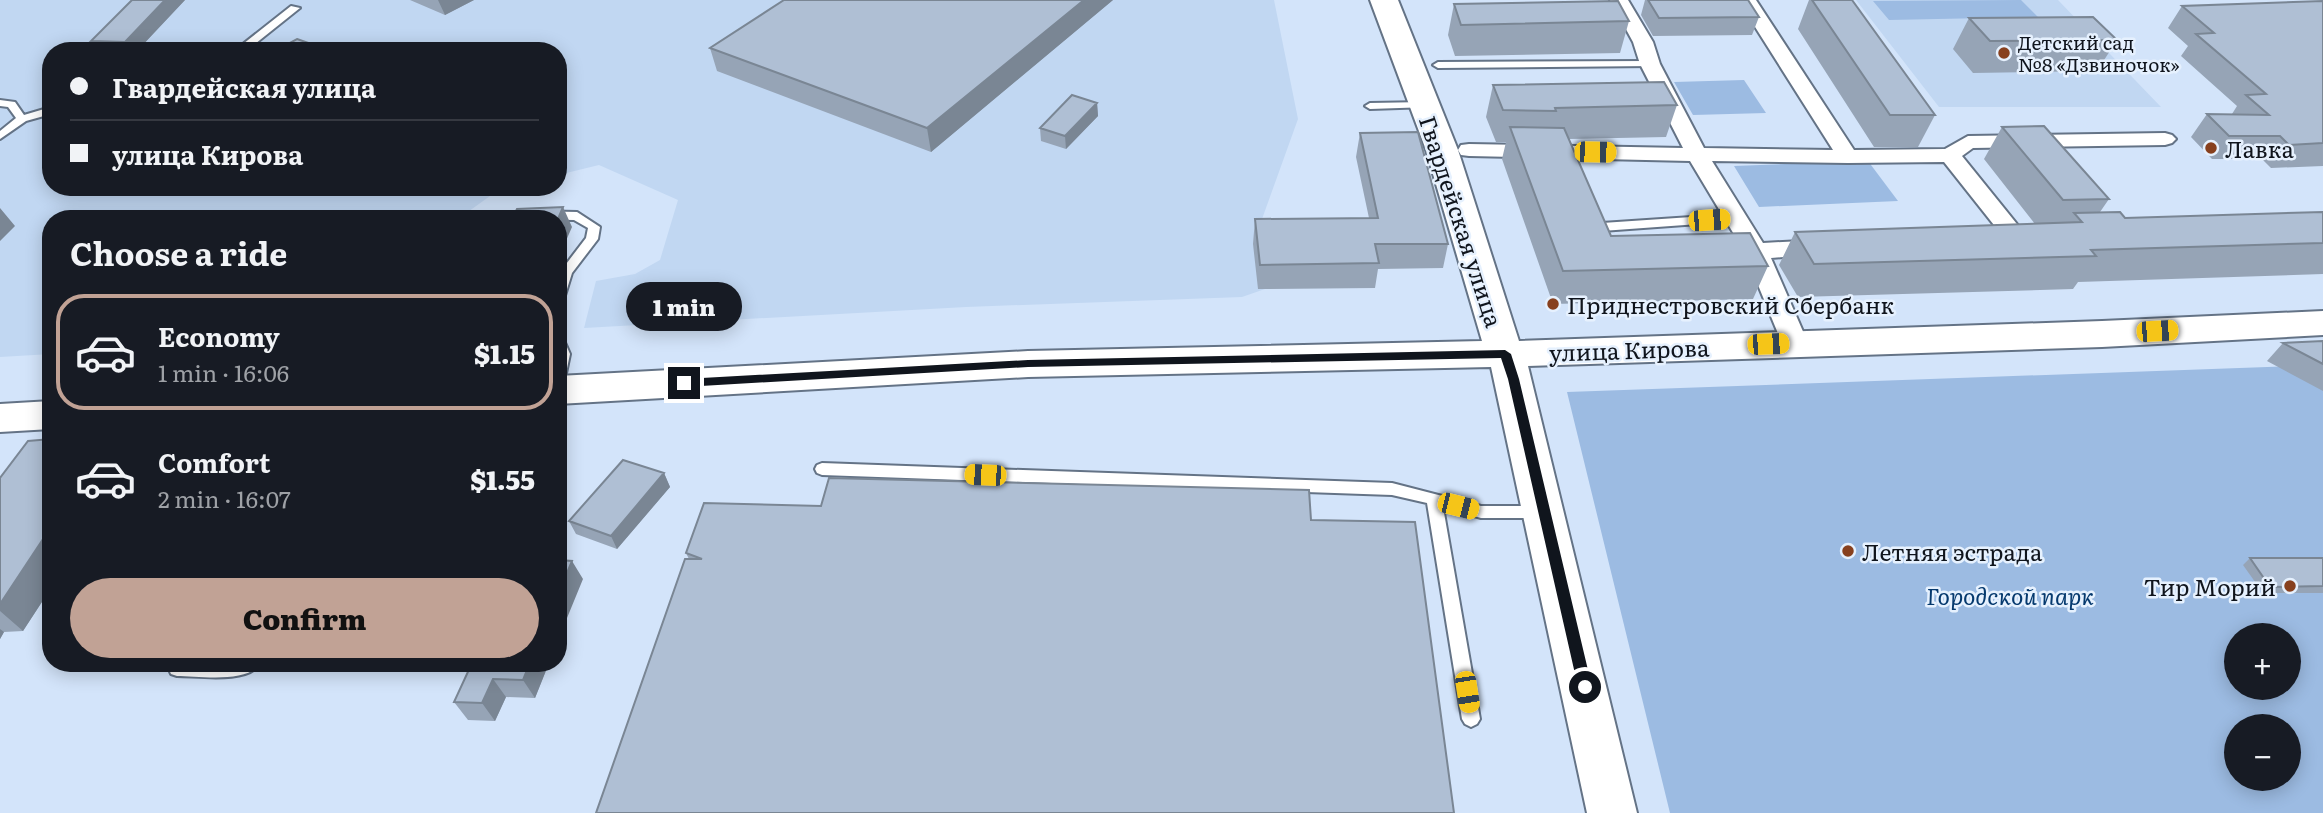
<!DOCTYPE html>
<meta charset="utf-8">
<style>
:root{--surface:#171b24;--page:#20242c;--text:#f1f3f6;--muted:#9ea1a6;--line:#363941;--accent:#c1a295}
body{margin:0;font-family:Literata,serif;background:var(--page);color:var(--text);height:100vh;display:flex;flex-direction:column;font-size:26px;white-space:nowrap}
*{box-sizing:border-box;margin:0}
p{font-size:23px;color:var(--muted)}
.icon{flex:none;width:38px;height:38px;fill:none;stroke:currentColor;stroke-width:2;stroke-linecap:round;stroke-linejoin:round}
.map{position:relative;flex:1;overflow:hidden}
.drawer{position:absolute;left:42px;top:210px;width:525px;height:462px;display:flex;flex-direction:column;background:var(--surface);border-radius:28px;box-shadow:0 4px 18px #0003}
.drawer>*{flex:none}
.top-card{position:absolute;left:42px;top:42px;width:525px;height:154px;border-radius:28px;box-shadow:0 4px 18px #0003;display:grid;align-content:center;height:154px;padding:0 28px;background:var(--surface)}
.fabs{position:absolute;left:2224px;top:623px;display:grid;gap:14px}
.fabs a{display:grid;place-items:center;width:77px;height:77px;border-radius:50%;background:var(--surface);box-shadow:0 4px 18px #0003;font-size:35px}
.end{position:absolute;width:32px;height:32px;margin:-16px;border:9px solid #10151d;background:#fff;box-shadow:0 0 0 4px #fff}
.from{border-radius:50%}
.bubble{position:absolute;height:49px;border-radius:24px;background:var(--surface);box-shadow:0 4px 18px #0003;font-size:23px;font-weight:800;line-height:49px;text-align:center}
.car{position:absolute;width:21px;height:42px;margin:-21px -10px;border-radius:9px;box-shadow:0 0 5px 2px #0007;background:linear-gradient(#f5c518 24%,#345 0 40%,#f5c518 0 76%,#345 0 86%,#f5c518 0)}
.top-card b{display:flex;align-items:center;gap:24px;height:66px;font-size:26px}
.top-card b+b{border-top:2px solid var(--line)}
.top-card i{width:18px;height:18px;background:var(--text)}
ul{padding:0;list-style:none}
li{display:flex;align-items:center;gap:21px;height:116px;margin:0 14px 10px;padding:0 14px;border:4px solid transparent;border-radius:28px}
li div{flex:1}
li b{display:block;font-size:26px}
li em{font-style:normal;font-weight:800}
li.selected{border-color:var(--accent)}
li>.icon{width:63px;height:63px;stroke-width:1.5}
h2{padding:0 28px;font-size:32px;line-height:84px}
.button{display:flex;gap:14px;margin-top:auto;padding:14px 28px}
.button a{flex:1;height:80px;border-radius:42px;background:var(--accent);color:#111;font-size:28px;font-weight:800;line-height:80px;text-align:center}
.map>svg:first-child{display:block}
.built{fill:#c1d7f2}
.green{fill:#9cbbe2;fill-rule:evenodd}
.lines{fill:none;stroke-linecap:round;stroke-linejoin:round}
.lane-casing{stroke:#647386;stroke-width:4}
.street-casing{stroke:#647386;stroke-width:4}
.secondary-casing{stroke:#647386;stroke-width:4}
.lane{fill:#fff;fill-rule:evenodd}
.street{fill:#fff;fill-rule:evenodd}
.secondary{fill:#fff;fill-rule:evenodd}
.wall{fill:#96a4b6}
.shaded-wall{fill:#7a8694}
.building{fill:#afbfd4;stroke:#7a8694;stroke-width:2}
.route{fill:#10151d}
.poi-dot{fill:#87401e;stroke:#e6f1fe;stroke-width:2.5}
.labels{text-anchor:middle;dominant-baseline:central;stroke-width:5;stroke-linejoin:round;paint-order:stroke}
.far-poi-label{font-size:19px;fill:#10151d;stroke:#e6f1fe;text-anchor:start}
.poi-label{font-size:23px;fill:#10151d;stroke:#e6f1fe;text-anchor:start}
.street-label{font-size:23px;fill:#10151d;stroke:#e6f1fe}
.park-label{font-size:23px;font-style:italic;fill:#05396e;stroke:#e6f1fe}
</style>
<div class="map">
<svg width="2323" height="813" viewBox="0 0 2323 813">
<rect width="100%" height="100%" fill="#d3e4fa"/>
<path class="built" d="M0,0H1274L1298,119L1253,244L1265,289L1242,297L966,307L584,328L596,281L635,274L660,260L678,200L599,165L558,175V51H51V187H512L497,191L458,219H51V354L0,357Z
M1856,0H2058L2161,107H1939Z"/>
<path class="green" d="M2021,0L2038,17L1889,20L1873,1Z
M1744,80L1766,113L1693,115L1674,82Z
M1868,161L1898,201L1759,207L1734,166Z
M2323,365V813H1670L1567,392ZM2236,635H2289V688H2236ZM2236,726H2289V779H2236Z"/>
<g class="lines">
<g class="lane-casing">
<path id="lane" d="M291,6L300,8L246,51H234Z
M1650,61L1654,62V66L1438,68L1433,65L1438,62Z
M0,100L15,102L24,115L51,107V114L26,121L0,139V131L16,118L8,107L0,106Z
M1425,102L1429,103V107L1370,109L1365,106L1370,103Z
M530,211L577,212L600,227L598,239L572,273L563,302L558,303L560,272L586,238L588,228L574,220L518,219Z
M1736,214L1740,215L1742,218L1740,221L1602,231L1596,227L1602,223Z
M558,336L563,338L570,354L565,378L558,383Z
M822,463L1392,483L1481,506H1538L1543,508L1546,512L1543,516L1538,518H1481L1443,507L1480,719L1477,724L1471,727L1465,724L1462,719L1427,503L1392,495L822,475L817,473L815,469L817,465Z
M166,663H260C249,684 198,676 177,676L171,674Z"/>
</g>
<g class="street-casing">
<path id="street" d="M1610,0H1628L1653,42L1660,64L1704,148L1833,150L1738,0H1756L1854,150L1945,149L1968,136L2165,133L2172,135L2176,139L2172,143L2165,145L1973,148L1962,156L2029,239L2025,244L2017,246L2009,244L1944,162L1848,163L1712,161L1763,243L1820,240L1828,243L1832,248L1828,253L1771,258L1808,343L1804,349L1795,352L1786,349L1782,343L1744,251L1690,161L1469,156L1461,155L1458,150L1461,145L1469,144L1683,148L1640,64L1633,42Z"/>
</g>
<g class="secondary-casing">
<path id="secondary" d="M1370,0H1398L1458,150L1519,341L2102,321L2323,311V335L2102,347L1528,366L1637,813H1587L1491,367L1028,377L558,404V376L1028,351L1482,341L1426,150Z
M51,401V429L0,432V404Z"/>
</g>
<use href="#lane" class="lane"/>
<use href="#street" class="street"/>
<use href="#secondary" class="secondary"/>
</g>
<path class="wall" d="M132,0H185L137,51H97L91,41Z
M410,0H474L445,15Z
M1113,0L931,152L717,71L710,48Z
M1645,0H1748L1759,17L1752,35L1653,36L1641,15Z
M1809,0H1852L1935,115L1918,147H1874L1798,29Z
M2323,1V166L2271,168L2262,159H2212L2191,137L2207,114H2232L2237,106L2181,56L2188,46L2168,28L2182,6Z
M1454,4L1629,21L1620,53L1455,56L1448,35Z
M1969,18L2117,40L2097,71L1973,73L1953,49Z
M1493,85L1677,105L1666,137L1569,139L1611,236L1768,266L1753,299L1553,304L1502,159L1506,142H1496L1486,117Z
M1097,103L1098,116L1066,149L1041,141L1040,128Z
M2002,127L2109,199L2100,212L2125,218L2323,212V274L2078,282L2073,289L1798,297L1779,265L1795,232L2035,224L1984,159Z
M1360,133L1448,244L1443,268L1378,269L1375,288L1258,289L1253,244L1255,219L1369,218L1356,157Z
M2323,341V391L2267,361L2283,343Z
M51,439V588L23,631L4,632L0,639V478Z
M664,473L670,487L617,549L576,534L569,521Z
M1311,520L1454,813L689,559L686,553Z
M2250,558H2323V593H2263L2243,565Z
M472,663H549L535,698L506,697L495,721L468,720L454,702Z"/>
<path class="shaded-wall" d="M165,0H185L137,51H131L125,42Z
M438,0H474L445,15Z
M1084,0H1113L931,152L927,128Z
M1097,103L1098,116L1066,149L1065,136Z
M563,207L572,227L558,259V219Z
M0,208L15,226L0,241Z
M664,473L670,487L617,549L611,536Z
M51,527V588L23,631L0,611V604Z
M572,561L583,579L558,640V595Z
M0,629L4,632L0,639Z
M530,663H549L535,698L523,680Z
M493,679L506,697L495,721L482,703Z"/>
<path class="building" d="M132,0H165L125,42L91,41Z
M784,0H1084L927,128L710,48Z
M1648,0H1748L1759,17L1659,18Z
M1812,0H1852L1935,115H1890Z
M1618,1L1629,21L1461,25L1454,4Z
M2323,1V143L2289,145L2280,136H2229L2207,114L2269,115L2246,95L2266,94L2196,34L2214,33L2182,6Z
M2093,17L2117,40L1990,41L1969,18Z
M297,39L331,51H275Z
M1664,82L1677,105L1555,108L1556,111L1503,110L1493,85Z
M1072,95L1097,103L1065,136L1040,128Z
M2044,126L2109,199L2063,200L2002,127Z
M1510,127L1564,128L1611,236L1750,233L1768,266L1563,271Z
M1418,132L1448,244H1375L1379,263L1260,265L1255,219L1378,218L1360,133Z
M563,207L558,219H512L517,209Z
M2120,212L2125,218L2323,212V243L2091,250L2096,256L1814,264L1795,232L2082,222L2074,213Z
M2323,341V364L2283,343Z
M51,439V527L0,604V478L28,441Z
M623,460L664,473L611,536L569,521Z
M829,478L1309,490L1311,520L1415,522L1454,813H596L685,559H702L686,553L704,503L821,506Z
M2250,558H2323V586L2270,587Z
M558,560L572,561L558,595Z
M472,663H530L523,680L493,679L482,703L454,702Z"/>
<path class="route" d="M1505,350L1511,354L1519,379L1592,687L1585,693L1578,687L1508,379L1501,358L1028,367L684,387L678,383L684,379L1028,360Z"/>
<g class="poi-dot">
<circle cx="2004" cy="53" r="7"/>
<circle cx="2211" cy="148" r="7"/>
<circle cx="1553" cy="304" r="7"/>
<circle cx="1848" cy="551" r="7"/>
<circle cx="2290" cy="586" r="7"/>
</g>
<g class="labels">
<g class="far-poi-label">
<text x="2018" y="42">Детский сад<tspan x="2018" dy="22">№8 «Дзвиночок»</tspan></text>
</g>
<g class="poi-label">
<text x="2225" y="148">Лавка</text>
<text x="1567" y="304">Приднестровский Сбербанк</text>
<text x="1862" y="551">Летняя эстрада</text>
<text x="2276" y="586" text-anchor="end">Тир Морий</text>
</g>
<g class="street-label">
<text transform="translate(1462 221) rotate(72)">Гвардейская улица</text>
<text transform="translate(1629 349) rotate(-2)">улица Кирова</text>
</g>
<g class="park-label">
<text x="2010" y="595">Городской парк</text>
</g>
</g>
</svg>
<div class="fabs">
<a>+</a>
<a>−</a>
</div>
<i class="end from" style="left:1585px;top:687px"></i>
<i class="end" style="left:684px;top:383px"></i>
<div class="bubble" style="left:626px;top:282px;width:116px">1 min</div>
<i class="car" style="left:1595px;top:152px;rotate:91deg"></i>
<i class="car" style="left:1709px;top:220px;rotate:86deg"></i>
<i class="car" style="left:2157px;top:331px;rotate:87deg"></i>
<i class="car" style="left:1768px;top:344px;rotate:88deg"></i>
<i class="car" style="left:985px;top:475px;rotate:272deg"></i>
<i class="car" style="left:1458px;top:506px;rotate:104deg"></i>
<i class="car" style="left:1467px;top:692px;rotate:171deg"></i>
<div class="top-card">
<b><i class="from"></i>Гвардейская улица</b>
<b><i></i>улица Кирова</b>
</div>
<section class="drawer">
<h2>Choose a ride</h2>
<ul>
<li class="selected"><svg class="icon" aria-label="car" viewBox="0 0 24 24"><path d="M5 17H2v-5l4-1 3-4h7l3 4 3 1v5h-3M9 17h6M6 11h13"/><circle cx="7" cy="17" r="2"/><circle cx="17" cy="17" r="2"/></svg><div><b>Economy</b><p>1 min · 16:06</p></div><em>$1.15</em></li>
<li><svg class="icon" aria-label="car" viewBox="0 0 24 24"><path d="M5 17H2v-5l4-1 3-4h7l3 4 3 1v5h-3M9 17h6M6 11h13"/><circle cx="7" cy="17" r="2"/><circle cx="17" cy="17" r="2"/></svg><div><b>Comfort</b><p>2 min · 16:07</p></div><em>$1.55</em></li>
</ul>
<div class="button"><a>Confirm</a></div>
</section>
</div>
